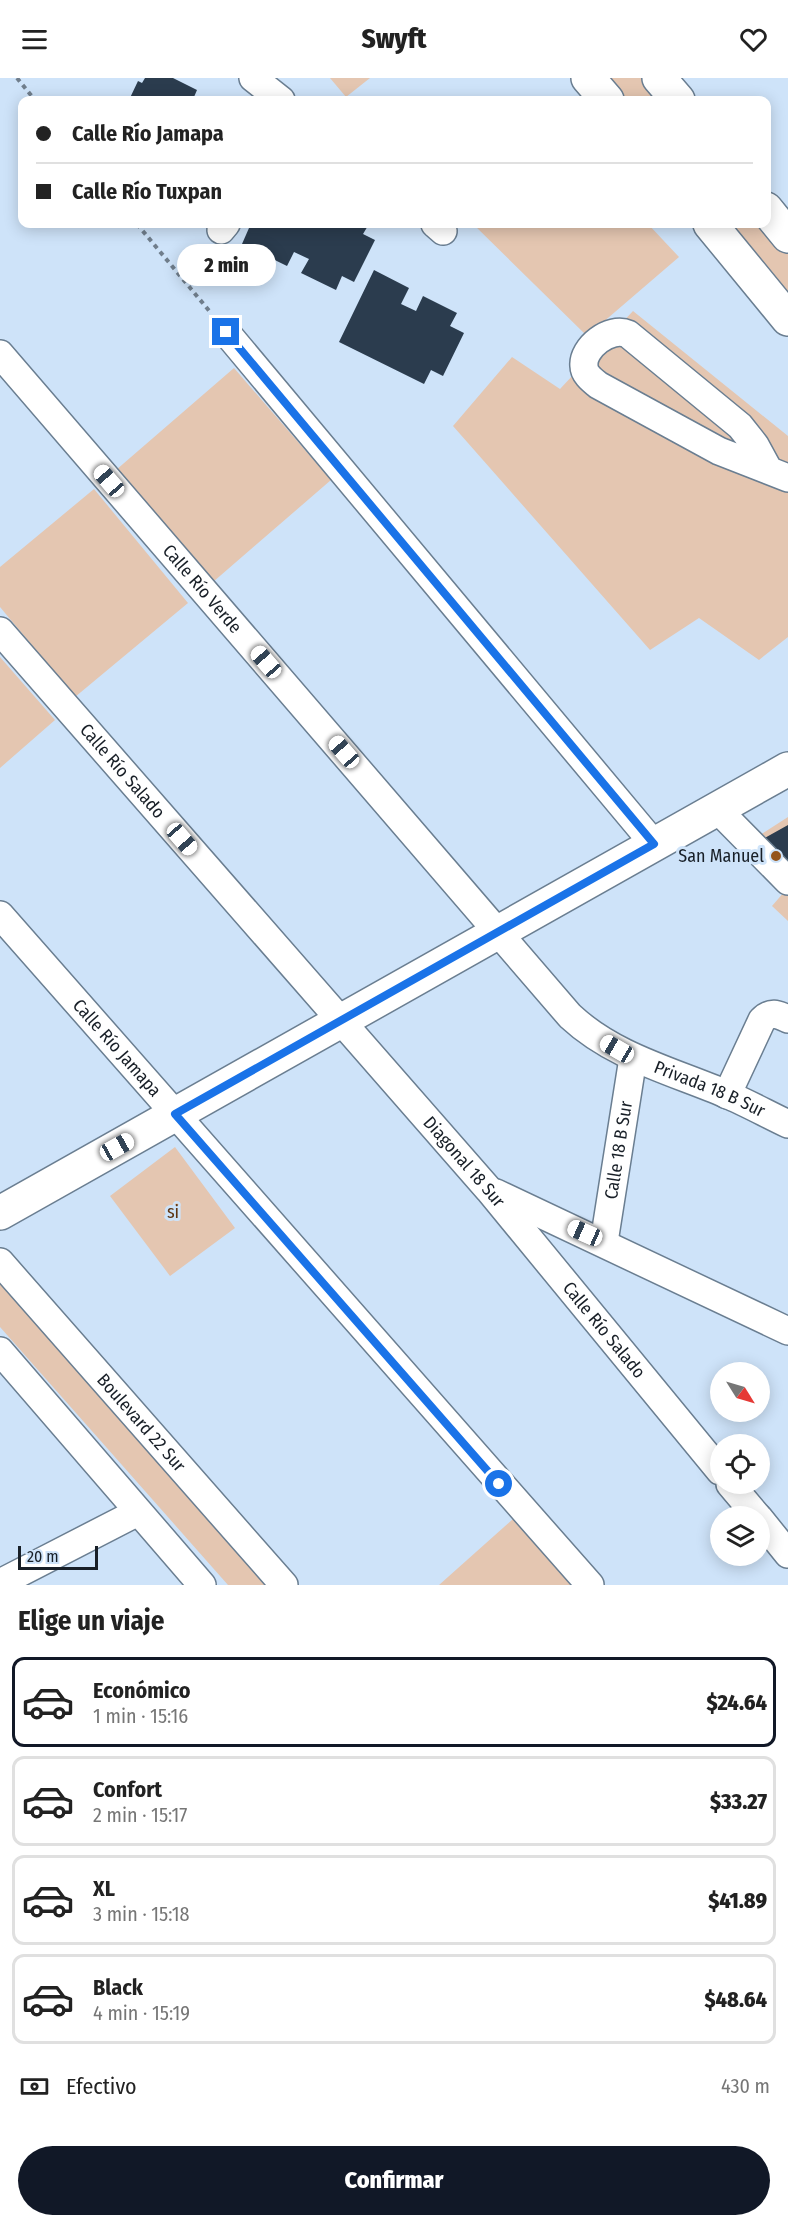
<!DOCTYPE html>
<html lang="es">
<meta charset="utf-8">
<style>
:root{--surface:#fff;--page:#f2f2f2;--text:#222;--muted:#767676;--line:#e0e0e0;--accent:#111827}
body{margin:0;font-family:"Fira Sans Condensed",sans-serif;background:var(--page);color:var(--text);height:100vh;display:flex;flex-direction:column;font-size:22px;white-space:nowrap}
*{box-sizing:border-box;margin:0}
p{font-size:20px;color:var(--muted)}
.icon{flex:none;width:33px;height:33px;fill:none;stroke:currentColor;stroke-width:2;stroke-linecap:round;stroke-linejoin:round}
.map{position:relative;height:1507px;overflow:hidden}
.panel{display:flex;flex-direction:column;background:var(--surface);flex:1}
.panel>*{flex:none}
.hud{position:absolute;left:18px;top:18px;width:753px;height:132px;border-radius:12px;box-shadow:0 3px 15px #0003;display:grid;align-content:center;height:132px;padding:0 18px;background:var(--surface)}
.needle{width:39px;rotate:127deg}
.tools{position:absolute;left:710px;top:1284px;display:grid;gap:12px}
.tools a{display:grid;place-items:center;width:60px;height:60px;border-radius:50%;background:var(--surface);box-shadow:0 3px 15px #0003;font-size:30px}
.scale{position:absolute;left:18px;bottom:15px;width:80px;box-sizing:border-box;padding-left:6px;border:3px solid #181f27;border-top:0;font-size:16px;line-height:21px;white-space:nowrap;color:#181f27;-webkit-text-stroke:4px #cee3f9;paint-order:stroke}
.end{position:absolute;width:27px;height:27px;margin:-14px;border:8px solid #1a73e8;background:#fff;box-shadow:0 0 0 3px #fff}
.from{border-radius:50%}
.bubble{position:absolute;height:42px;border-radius:21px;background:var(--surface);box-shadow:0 3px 15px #0003;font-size:20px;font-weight:800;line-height:42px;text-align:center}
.car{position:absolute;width:18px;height:36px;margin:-18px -9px;border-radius:8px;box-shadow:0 0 4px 2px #0007;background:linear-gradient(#fff 24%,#345 0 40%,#fff 0 76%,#345 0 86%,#fff 0)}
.hud b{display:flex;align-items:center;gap:21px;height:57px;font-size:22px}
.hud b+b{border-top:2px solid var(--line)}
.hud i{width:15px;height:15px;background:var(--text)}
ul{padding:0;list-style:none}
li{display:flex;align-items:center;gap:18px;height:90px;margin:0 12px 9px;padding:0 6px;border:3px solid var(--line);border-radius:12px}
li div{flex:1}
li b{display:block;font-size:22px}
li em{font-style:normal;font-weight:800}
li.current{border-color:var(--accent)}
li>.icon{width:54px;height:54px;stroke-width:1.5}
h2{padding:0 18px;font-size:27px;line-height:72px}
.pay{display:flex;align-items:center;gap:15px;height:66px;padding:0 18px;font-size:22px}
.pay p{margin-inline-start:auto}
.button{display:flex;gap:12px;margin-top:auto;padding:12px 18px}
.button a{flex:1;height:69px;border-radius:36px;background:var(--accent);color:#fff;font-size:24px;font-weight:800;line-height:69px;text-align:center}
header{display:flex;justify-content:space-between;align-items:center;height:78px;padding:0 18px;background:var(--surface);font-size:27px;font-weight:800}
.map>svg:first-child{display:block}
.green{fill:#e4c6b1}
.building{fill:#2b3c4e}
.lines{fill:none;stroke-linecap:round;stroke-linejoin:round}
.minor-casing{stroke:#6a7e91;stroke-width:30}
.major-casing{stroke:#6a7e91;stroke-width:36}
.path{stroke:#707e8c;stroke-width:4;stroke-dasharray:4.5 4.5;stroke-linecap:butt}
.minor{stroke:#fff;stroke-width:27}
.major{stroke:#fff;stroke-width:33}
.route{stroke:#1a73e8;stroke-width:8}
.poi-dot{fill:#94551c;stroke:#cee3f9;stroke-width:2}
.labels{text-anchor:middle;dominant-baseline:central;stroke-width:6;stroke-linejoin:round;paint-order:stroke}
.street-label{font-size:18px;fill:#181f27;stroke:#cee3f9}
.poi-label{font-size:18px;fill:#181f27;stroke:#cee3f9;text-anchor:end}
.park-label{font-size:18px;fill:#5e3613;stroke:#cee3f9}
</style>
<header><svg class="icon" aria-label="menu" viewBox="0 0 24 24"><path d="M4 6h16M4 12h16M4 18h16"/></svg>Swyft<svg class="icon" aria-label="heart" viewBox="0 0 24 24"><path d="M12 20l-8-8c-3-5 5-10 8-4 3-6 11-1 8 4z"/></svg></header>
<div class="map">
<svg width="788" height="1507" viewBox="0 0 788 1507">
<rect width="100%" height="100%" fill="#cee3f9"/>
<path class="green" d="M330,0H370L346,19Z
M588,0H659L678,22H607Z
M473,146H648L679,179L587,258Z
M710,146H766L788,158V241Z
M633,233L788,358V559L759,582L699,540L650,572L453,348L512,279L560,311Z
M234,290L331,402L213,504L116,392Z
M94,411L188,525L75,619L0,529V489Z
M0,579L55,642L0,690Z
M788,739V843L772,828L785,813L746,766Z
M175,1069L235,1150L170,1198L110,1118Z
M0,1206L268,1507H228L0,1249Z
M513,1441L577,1507H439Z"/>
<path class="building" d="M145,0H173L197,12L194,19L201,22H129L138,3L142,5Z
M245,146H369L363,156L375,162L354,204L342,198L336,212L301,195L309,181L294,174L287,188L242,166L249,150L244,148Z
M374,192L409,210L401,226L416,233L423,218L457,235L450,248L464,255L443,298L431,292L424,306L339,264Z
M788,747V790L752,767Z"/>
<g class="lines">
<g class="minor-casing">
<g id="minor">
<path d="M253,0L281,22"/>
<path d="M435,146L443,153"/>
<path d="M221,152L226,146"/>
<path d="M226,254L654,766"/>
<path id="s1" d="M0,276L570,938C614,979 672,993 726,1016C747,1025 767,1036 788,1046"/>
<path d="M767,389L755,367L740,348L628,256C610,248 582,270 584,288C584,296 592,302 598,307L719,373L788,400"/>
<path id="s2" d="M0,553L489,1112L720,1393"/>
<path d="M718,732L788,803"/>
<path id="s3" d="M0,837L590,1507"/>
<path d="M727,1017L762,942C771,933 777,936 788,941"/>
<path d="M496,1115L788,1253"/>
<path id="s4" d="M604,1164L633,980"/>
<path id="s5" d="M0,1184L284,1507"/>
<path d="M0,1273L202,1507"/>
<path d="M730,1406L757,1438"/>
<path d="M759,1440L788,1476"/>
<path d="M0,1505L138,1434"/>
</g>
</g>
<g class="major-casing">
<path id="major" d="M588,0L607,22
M659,0L678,22
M766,131L788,158
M710,146L788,241
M0,1135L788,691"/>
</g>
<path class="path" d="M17,0L35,22
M137,146L211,235"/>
<use href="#minor" class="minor"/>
<use href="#major" class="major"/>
</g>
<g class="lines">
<path class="route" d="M226,254L654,766L175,1036L499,1406"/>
</g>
<circle class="poi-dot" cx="776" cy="778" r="6"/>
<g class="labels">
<g class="street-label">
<text stroke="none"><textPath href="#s1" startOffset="310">Calle Río Verde</textPath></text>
<text stroke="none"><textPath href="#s2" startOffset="186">Calle Río Salado</textPath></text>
<text stroke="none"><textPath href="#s3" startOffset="177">Calle Río Jamapa</textPath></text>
<text stroke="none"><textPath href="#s1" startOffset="1032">Privada 18 B Sur</textPath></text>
<text stroke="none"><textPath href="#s4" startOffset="93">Calle 18 B Sur</textPath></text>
<text stroke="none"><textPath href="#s2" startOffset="705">Diagonal 18 Sur</textPath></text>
<text stroke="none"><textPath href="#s2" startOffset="924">Calle Río Salado</textPath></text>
<text stroke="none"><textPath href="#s5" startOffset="214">Boulevard 22 Sur</textPath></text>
</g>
<g class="poi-label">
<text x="764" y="778">San Manuel</text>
</g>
<g class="park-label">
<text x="173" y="1134">si</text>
</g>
</g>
</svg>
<div class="tools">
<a><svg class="needle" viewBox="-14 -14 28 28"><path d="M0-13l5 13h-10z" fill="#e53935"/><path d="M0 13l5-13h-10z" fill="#767676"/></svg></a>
<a><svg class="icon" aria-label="locate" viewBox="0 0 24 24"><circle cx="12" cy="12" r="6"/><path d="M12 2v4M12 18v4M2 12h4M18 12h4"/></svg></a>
<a><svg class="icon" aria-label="layers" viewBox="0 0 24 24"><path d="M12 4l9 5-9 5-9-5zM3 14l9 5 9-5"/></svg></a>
</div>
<div class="scale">20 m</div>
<i class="end from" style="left:499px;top:1406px"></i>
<i class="end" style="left:226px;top:254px"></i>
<div class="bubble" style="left:177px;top:166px;width:99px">2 min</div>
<i class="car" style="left:109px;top:403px;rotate:319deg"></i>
<i class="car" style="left:266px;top:584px;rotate:319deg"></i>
<i class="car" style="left:344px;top:674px;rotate:319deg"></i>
<i class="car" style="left:182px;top:761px;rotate:139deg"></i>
<i class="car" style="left:617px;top:971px;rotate:300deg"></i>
<i class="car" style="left:117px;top:1069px;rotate:61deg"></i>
<i class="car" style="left:585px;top:1155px;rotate:294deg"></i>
<div class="hud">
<b><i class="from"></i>Calle Río Jamapa</b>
<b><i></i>Calle Río Tuxpan</b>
</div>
</div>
<section class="panel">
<h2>Elige un viaje</h2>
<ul>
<li class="current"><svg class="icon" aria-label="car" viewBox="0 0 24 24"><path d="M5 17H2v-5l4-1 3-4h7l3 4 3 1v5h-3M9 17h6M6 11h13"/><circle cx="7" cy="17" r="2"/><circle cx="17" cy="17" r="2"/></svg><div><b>Económico</b><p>1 min · 15:16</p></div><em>$24.64</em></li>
<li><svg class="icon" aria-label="car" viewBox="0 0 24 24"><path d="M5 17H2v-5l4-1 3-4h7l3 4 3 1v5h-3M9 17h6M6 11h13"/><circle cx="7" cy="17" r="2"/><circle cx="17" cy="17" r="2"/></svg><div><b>Confort</b><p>2 min · 15:17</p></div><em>$33.27</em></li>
<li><svg class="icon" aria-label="car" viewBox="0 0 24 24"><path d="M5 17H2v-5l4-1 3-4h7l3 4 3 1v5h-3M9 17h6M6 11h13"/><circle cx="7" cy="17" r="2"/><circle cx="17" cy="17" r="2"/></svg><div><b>XL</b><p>3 min · 15:18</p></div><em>$41.89</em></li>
<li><svg class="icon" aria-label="car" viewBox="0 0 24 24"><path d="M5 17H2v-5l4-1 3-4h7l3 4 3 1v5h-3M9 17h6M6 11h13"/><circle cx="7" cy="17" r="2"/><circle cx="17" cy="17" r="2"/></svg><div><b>Black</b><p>4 min · 15:19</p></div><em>$48.64</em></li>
</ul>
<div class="pay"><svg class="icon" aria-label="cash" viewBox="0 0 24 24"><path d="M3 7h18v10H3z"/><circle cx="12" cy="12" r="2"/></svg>Efectivo<p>430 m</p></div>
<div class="button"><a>Confirmar</a></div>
</section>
